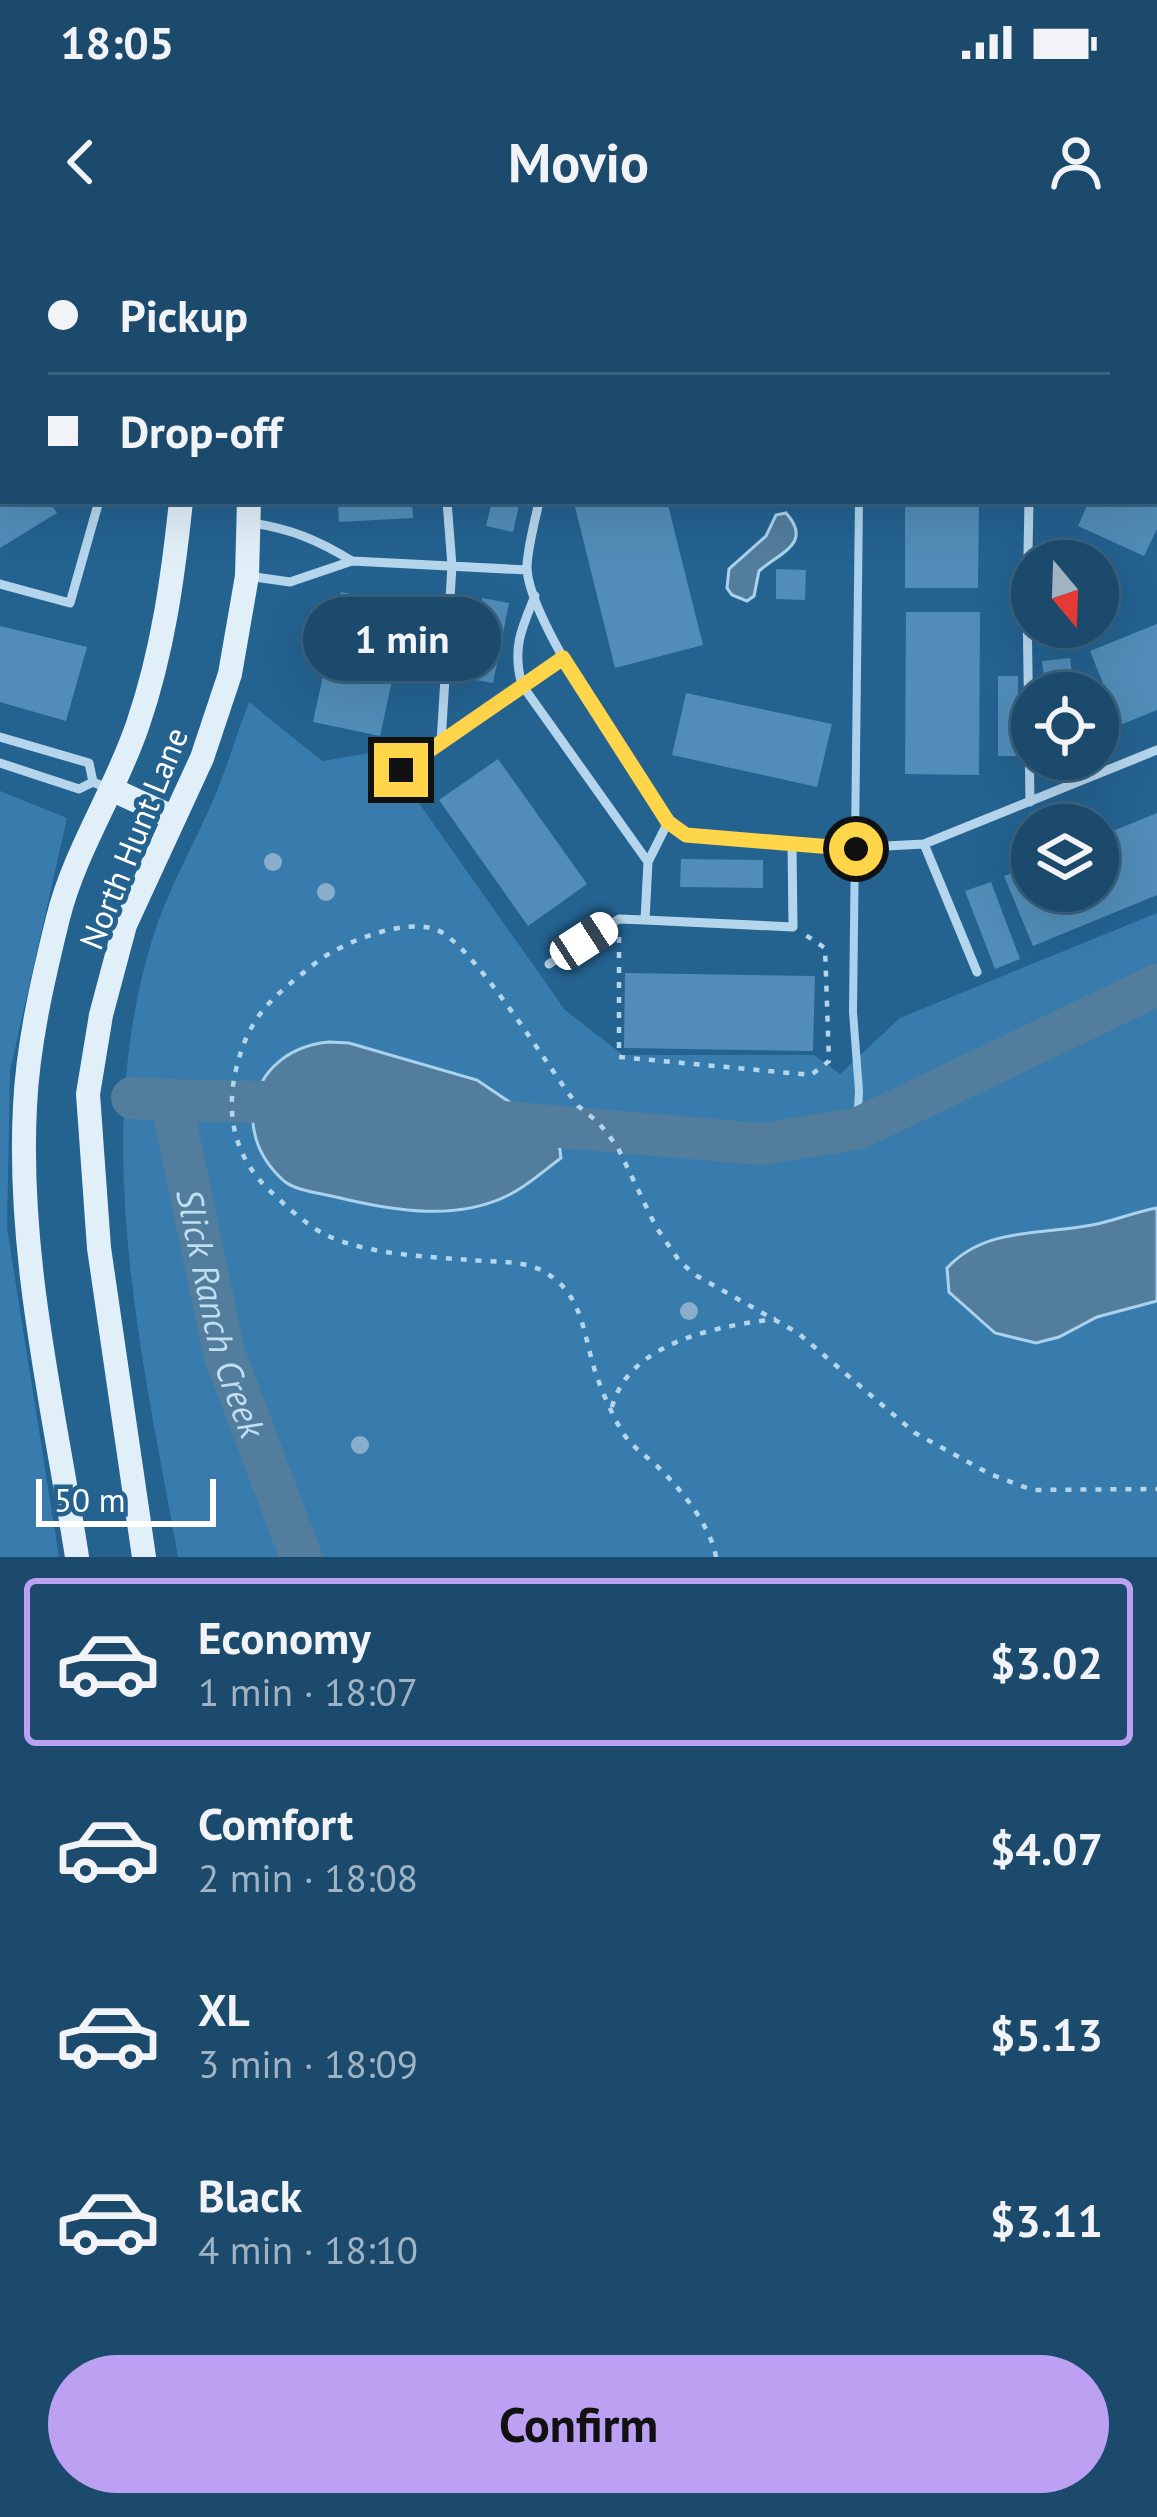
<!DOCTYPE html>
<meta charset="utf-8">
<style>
:root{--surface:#1b4a6c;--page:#285474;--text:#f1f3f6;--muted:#a0b3c2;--line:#39627f;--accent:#bca0f2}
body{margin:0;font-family:"PT Sans",sans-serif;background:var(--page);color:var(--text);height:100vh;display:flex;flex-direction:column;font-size:45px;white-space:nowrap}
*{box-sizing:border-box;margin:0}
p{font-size:39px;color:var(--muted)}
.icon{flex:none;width:66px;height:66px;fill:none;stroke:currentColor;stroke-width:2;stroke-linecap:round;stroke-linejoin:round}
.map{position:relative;height:1317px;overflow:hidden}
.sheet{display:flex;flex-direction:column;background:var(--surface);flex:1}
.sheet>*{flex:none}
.guide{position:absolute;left:0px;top:0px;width:1158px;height:264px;box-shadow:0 12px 48px #0002,0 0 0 3px var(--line);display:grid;align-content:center;height:264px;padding:0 48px;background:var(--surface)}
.needle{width:78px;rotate:161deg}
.fabs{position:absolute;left:1011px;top:300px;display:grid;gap:24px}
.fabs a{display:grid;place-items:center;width:108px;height:108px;border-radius:50%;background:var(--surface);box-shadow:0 12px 48px #0002,0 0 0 3px var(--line);font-size:60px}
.scale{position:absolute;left:36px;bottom:30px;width:180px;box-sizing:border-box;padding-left:12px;border:6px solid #fff;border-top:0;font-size:33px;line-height:42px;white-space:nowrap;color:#fff;-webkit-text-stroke:9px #246290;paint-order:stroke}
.end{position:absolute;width:54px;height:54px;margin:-27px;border:15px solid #ffd54a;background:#111;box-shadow:0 0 0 6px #111}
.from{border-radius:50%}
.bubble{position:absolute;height:84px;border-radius:42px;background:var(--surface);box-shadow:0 12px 48px #0002,0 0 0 3px var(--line);font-size:39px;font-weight:700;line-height:84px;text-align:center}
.car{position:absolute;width:36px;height:72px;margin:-36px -18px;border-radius:15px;box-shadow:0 0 9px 3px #0007;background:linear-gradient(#fff 24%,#345 0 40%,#fff 0 76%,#345 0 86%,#fff 0)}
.guide b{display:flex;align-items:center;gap:42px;height:114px;font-size:45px}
.guide b+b{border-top:3px solid var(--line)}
.guide i{width:30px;height:30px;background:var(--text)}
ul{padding:21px 0 0;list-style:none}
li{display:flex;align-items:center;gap:36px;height:168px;margin:0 24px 18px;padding:0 24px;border:6px solid transparent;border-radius:12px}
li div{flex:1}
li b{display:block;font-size:45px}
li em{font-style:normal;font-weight:700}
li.current{border-color:var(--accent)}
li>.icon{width:108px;height:108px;stroke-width:1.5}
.primary-button{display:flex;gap:24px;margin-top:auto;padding:24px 48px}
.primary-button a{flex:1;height:138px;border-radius:72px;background:var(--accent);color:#111;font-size:48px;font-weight:700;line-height:138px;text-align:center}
.status{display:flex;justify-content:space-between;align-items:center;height:84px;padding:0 60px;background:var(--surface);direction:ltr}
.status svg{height:33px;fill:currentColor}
header{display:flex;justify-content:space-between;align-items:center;height:156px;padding:0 48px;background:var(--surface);font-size:54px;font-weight:700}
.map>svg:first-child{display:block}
.green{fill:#387cad}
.water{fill:#537d9c;stroke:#aad2ed;stroke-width:3}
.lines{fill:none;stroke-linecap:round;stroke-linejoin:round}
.stream{stroke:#aad2ed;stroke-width:8}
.river{stroke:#537d9c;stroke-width:42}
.building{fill:#518db8}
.path{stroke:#b5d5ec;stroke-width:4.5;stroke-dasharray:6 9;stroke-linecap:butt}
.service{stroke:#b5d5ec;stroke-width:9}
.secondary{stroke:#e1eff9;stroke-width:24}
.tree{fill:#88aeca}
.route{stroke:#ffd54a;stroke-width:15}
.labels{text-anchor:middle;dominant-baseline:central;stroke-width:10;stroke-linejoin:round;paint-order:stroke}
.street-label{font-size:33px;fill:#fff;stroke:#246290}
.water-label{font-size:36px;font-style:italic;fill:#c1dff3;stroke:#246290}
</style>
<div class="status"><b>18:05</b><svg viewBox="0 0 49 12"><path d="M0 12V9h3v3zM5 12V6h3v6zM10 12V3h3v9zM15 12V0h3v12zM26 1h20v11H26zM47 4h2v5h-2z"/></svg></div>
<header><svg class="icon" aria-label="back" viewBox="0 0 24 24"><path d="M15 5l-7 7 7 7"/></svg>Movio<svg class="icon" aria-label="person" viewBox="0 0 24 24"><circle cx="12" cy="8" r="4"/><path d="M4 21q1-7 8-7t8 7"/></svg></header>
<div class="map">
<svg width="1157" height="1317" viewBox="0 0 1157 1317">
<rect width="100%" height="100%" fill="#246290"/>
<path class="green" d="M249,462L322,521L382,511L565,770L623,815H814L840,834L900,778L1157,673V1317H178C142,1114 90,903 152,700C165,657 188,615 207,574C224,538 235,499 249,462Z
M0,551L67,578L10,831L7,988L59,1317H0Z"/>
<path class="water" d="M786,273C813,303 781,312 759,331L754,356L747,361L732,355L727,348L729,329L766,296L776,275Z
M329,802L349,803L477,840L558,895L561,918C546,929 532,942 516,951C462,983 393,971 336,957C321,953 296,951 284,941C226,889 253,809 329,802Z
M1157,968V1061L1097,1077L1059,1097L1036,1103L995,1093L949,1052L947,1028C985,987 1041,995 1092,985C1114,981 1134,972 1157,968Z"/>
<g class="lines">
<path class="stream" d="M862,3V0
M857,889L859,851L853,772L859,261"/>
<g class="river">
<path id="s1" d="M132,858L171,860L224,1113L301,1317"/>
<path d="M171,860L310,863"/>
<path d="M491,881L761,904L857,889L1157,745"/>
</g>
</g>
<path class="building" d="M0,261H49L57,273L0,308Z
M338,261H412L413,278L339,282Z
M492,261H520L513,292L486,286Z
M667,261L703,405L615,428L574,263Z
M905,261H979L978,348H905Z
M1089,261H1157V289L1144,316L1078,286Z
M776,329L806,330L805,360L776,359Z
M341,352L408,366L380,496L313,482Z
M482,358L509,363L493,443L465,438Z
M906,372H980L979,535L905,534Z
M1157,384V470L1120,485L1090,411Z
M0,386L87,407L66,481L0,462Z
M1070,418L1074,453H1046L1042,421Z
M998,436H1018V516H998Z
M686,453L832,484L817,547L672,515Z
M498,519L587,644L528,686L439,560Z
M1157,573V655L1033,706L1004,636L1032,625V651H1098V597Z
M681,619L763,620V648L680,647Z
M991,642L1020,719L995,729L965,651Z
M625,733L815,736L813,811L624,808Z"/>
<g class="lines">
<path class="path" d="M619,697V817L811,835L829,821L825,708L804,694
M612,1167C629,1102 718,1086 776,1079
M716,1317C711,1286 680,1248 658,1227C644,1214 629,1205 620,1188C609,1168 598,1143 592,1121C582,1083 579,1050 541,1030C520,1020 492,1022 469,1020C423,1016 369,1015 326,995C306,985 285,965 269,950C236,918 226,879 235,834C248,774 273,757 318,721C344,702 405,677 437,690C474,705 549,829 578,866L598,882L617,906L656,987L680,1022L697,1036L798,1093L915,1193L990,1234L1032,1250L1157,1249"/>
<path class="service" d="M710,0L711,3
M761,0L762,3
M1117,3L1118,0
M1155,101L1157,102
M539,261C535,282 528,305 527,326C526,379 636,532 668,582L686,595L830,609L924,604L1157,510
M1029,261L1027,366L1030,562
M252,283C291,289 318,300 352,321
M248,336L290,342L352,321L527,330
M0,344L70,363L99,261
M535,356C521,389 512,409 522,445L648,622
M0,497L89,523L93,542
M441,502L452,326L447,261
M0,523L79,549L93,542L107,548
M401,530L563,418
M668,582L648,622L645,680L793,687L792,605
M924,604L977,732
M549,724L619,679L645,680"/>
<path class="secondary" d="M193,0L195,3
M28,3L34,0
M103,3L124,0
M266,3L269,0
M0,13L3,12
M111,549L172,577
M77,1317C54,1168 17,1018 25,866C28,803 43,739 58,678C75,610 116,550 138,484C163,411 173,337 181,261
M144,1317L99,1008L88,854L101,775L125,685L202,518L230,434L247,336L249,261"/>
</g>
<g class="tree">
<circle cx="273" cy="622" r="9"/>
<circle cx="326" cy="652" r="9"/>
<circle cx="689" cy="1071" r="9"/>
<circle cx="360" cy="1205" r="9"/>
</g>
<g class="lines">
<path class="route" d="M401,530L563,418L668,582L686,595L856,609"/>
</g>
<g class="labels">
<g class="street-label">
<text transform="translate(133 598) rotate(-68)">North Hunt Lane</text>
</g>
<g class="water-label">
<text stroke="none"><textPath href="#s1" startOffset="258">Slick Ranch Creek</textPath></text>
</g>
</g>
</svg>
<div class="fabs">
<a><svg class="needle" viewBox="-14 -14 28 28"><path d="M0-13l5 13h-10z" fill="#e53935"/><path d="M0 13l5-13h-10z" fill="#a0b3c2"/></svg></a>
<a><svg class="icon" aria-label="locate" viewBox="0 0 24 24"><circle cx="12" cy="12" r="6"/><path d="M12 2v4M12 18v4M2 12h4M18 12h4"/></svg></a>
<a><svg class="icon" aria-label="layers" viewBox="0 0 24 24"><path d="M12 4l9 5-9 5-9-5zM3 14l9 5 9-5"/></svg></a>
</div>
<div class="scale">50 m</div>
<i class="end from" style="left:856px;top:609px"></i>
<i class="end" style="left:401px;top:530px"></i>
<div class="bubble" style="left:303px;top:357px;width:198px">1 min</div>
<i class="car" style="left:584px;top:701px;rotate:57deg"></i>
<div class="guide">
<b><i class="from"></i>Pickup</b>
<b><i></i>Drop-off</b>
</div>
</div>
<section class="sheet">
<ul>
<li class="current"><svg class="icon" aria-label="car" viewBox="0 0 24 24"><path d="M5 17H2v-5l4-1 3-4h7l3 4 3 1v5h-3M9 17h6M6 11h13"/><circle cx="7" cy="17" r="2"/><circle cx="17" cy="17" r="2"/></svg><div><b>Economy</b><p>1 min · 18:07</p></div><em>$3.02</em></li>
<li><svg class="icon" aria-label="car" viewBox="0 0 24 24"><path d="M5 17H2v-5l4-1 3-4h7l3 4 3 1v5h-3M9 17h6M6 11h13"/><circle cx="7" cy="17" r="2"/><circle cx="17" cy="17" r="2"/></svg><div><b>Comfort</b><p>2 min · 18:08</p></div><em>$4.07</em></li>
<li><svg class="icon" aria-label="car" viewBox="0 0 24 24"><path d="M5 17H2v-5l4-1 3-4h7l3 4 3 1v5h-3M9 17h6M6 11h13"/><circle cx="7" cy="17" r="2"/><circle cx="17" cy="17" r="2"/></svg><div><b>XL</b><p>3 min · 18:09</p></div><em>$5.13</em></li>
<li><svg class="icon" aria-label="car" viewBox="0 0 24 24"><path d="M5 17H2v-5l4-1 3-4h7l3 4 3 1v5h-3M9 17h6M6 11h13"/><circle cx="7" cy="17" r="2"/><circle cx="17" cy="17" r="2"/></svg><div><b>Black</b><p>4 min · 18:10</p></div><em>$3.11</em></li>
</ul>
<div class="primary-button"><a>Confirm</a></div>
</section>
